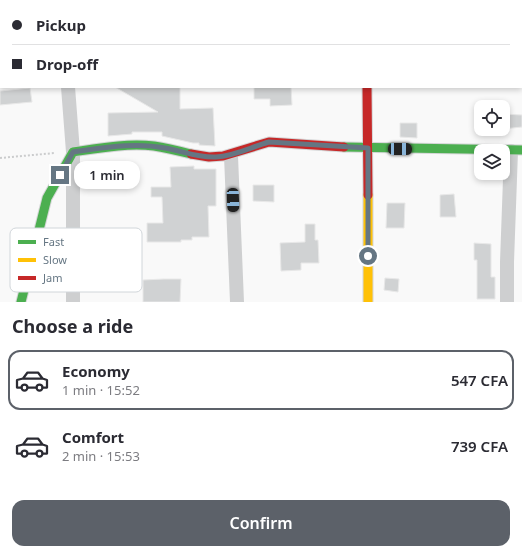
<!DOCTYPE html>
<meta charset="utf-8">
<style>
:root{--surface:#fff;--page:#f2f2f3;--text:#2b2b33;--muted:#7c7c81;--line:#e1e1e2;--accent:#5c6169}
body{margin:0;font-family:"Noto Sans",sans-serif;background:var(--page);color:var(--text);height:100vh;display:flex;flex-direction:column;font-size:15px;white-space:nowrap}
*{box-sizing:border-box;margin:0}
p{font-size:13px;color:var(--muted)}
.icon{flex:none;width:22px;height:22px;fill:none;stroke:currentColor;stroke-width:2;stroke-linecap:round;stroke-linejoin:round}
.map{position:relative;height:302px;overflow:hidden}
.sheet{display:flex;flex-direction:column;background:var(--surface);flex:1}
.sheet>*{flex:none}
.top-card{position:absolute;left:0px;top:0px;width:522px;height:88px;box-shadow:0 2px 6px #0003;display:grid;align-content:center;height:88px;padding:0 12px;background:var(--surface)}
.controls{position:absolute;left:474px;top:100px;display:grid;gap:8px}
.controls a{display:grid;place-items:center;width:36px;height:36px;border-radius:8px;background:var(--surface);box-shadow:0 2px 6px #0003;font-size:20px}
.end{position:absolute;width:18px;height:18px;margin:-9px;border:5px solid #657683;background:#fff;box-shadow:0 0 0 2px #fff}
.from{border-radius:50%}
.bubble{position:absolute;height:28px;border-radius:12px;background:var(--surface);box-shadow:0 2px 6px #0003;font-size:13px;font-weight:600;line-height:28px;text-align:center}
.car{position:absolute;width:12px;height:24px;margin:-12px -6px;border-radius:5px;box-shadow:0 0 3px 1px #0007;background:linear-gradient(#222 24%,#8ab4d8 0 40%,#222 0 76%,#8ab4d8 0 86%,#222 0)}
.top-card b{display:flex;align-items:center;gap:14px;height:38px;font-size:15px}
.top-card b+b{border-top:1px solid var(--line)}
.top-card i{width:10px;height:10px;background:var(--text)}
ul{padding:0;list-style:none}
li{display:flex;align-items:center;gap:12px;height:60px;margin:0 8px 6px;padding:0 4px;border:2px solid transparent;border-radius:12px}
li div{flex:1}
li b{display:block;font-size:15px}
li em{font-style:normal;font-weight:600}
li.active{border-color:var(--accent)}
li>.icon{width:36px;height:36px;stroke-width:1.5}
h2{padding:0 12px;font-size:18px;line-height:48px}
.cta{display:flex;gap:8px;margin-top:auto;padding:8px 12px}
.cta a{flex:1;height:46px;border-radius:12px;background:var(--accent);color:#fff;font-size:16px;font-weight:600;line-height:46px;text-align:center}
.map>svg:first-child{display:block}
.building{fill:#d0d2d3;stroke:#e8e8e8}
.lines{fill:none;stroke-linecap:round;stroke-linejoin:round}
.fast-casing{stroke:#d5d6d7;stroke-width:11}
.slow-casing{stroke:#d5d6d7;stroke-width:11}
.jam-casing{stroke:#d5d6d7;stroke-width:11}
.path{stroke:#cbcccd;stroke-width:2;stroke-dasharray:2 2;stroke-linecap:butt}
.street{stroke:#cecfd0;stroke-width:14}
.fast{stroke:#4caf50;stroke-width:9}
.slow{stroke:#ffc107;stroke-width:9}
.jam{stroke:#c62828;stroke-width:9}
.route{stroke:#657683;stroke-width:5}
.key{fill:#fff;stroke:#d1d6da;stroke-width:1}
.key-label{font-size:11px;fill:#657683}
</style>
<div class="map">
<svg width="522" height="302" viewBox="0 0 522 302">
<rect width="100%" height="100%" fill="#f9f9f9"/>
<path class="building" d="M115,87H180V109L213,108L215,146L199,145V143H193L162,136V132H132V134L108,136V113L158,112Z
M254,87H291L292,105L270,106V99H254Z
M30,88L32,102L0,105V91Z
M503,114L522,115V127L503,129Z
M400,123H417V138L400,137Z
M194,166V169H216V206H208L209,237H192V240H181V242H147V223H163L162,197H151V187H171L170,167Z
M253,185H274V202L253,201Z
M454,194L456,217H440V195Z
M387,203H405L404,228H386Z
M305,224H315V240H318L319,263H301V270L281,271L280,243L305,242Z
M474,243L491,244V277H495V299H477V260H474Z
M385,278L399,279L398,292L384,290Z
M164,279H181L180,302H143V280Z"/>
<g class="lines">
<g class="fast-casing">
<path id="fast" d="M344,147L522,150
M21,302L47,198L73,152C100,148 127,143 154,146C167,148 179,151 191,154"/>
</g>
<g class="slow-casing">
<path id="slow" d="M368,195V302"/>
</g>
<g class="jam-casing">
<path id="jam" d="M367,87L368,195
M191,154L209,157L223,156L269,142L344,147"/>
</g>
<path class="path" d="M0,158L55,153"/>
<path class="street" d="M61,0V1
M235,0V1
M364,0V1
M521,9H522
M68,87L73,152V302
M231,156L237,302
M507,302V262L511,151"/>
<use href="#fast" class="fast"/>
<use href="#slow" class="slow"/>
<use href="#jam" class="jam"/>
</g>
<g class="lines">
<path class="route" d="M60,175L73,152C103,148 134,142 165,148C182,151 198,158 216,157C235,156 251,147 269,142L368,148V256"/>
</g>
<rect x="10" y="228" width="132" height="64" rx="6" class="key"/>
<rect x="18" y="240" width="18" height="4" fill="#4caf50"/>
<rect x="18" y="258" width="18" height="4" fill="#ffc107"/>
<rect x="18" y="276" width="18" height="4" fill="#c62828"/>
<g class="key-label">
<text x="43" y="246">Fast</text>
<text x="43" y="264">Slow</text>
<text x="43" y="282">Jam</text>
</g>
</svg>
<div class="controls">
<a><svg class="icon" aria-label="locate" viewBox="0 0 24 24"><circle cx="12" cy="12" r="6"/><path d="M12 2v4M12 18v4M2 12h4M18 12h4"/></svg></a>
<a><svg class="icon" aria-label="layers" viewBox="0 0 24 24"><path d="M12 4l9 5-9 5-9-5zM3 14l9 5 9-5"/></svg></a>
</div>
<i class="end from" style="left:368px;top:256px"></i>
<i class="end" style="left:60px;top:175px"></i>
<div class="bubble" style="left:74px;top:161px;width:66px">1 min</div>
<i class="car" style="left:400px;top:149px;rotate:91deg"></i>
<i class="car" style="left:233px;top:200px;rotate:178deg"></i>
<div class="top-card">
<b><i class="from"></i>Pickup</b>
<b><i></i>Drop-off</b>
</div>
</div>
<section class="sheet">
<h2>Choose a ride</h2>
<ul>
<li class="active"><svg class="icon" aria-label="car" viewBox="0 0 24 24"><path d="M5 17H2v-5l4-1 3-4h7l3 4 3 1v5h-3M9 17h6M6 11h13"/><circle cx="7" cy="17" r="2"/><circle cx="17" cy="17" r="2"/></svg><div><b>Economy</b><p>1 min · 15:52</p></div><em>547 CFA</em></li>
<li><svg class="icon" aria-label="car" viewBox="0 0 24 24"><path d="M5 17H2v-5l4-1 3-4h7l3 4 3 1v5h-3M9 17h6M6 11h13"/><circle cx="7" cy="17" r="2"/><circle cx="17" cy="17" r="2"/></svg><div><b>Comfort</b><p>2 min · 15:53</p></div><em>739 CFA</em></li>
</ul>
<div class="cta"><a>Confirm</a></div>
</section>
